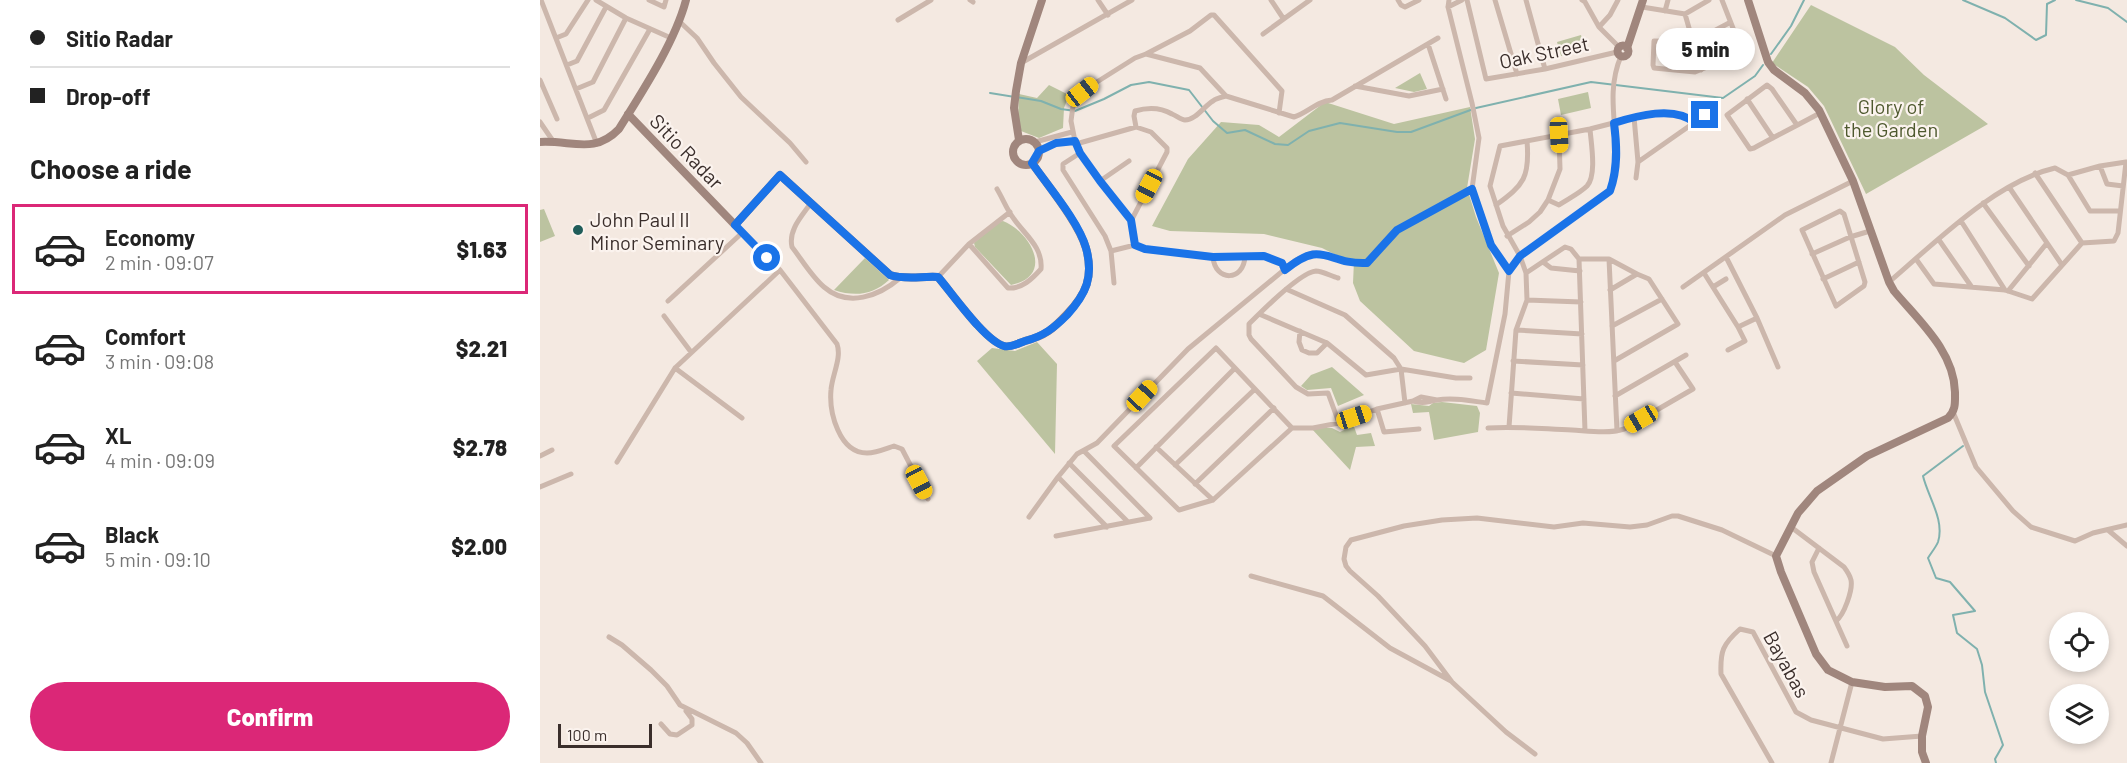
<!DOCTYPE html>
<meta charset="utf-8">
<style>
:root{--surface:#fff;--page:#f6f6f6;--text:#222;--muted:#767676;--line:#e0e0e0;--accent:#db2777}
body{margin:0;font-family:Barlow,sans-serif;background:var(--page);color:var(--text);height:100vh;display:flex;flex-direction:column;font-size:22px;white-space:nowrap}
*{box-sizing:border-box;margin:0}
p{font-size:20px;color:var(--muted)}
.icon{flex:none;width:33px;height:33px;fill:none;stroke:currentColor;stroke-width:2;stroke-linecap:round;stroke-linejoin:round}
.map{position:relative;flex:1;overflow:hidden}
.details{display:flex;flex-direction:column;background:var(--surface);width:540px}
.details>*{flex:none}
.hud{display:grid;align-content:center;height:132px;padding:0 30px;background:var(--surface)}
.controls{position:absolute;left:1509px;top:612px;display:grid;gap:12px}
.controls a{display:grid;place-items:center;width:60px;height:60px;border-radius:50%;background:var(--surface);box-shadow:0 3px 9px #0003;font-size:30px}
.scale{position:absolute;left:18px;bottom:15px;width:94px;box-sizing:border-box;padding-left:6px;border:3px solid #3a2e2b;border-top:0;font-size:16px;line-height:21px;white-space:nowrap;color:#3a2e2b;-webkit-text-stroke:4px #fbf3ee;paint-order:stroke}
.end{position:absolute;width:27px;height:27px;margin:-14px;border:8px solid #1a73e8;background:#fff;box-shadow:0 0 0 3px #fff}
.from{border-radius:50%}
.bubble{position:absolute;height:42px;border-radius:21px;background:var(--surface);box-shadow:0 3px 9px #0003;font-size:20px;font-weight:800;line-height:42px;text-align:center}
.car{position:absolute;width:18px;height:36px;margin:-18px -9px;border-radius:8px;box-shadow:0 0 4px 2px #0007;background:linear-gradient(#f5c518 24%,#345 0 40%,#f5c518 0 76%,#345 0 86%,#f5c518 0)}
.hud b{display:flex;align-items:center;gap:21px;height:57px;font-size:22px}
.hud b+b{border-top:2px solid var(--line)}
.hud i{width:15px;height:15px;background:var(--text)}
ul{padding:0;list-style:none}
li{display:flex;align-items:center;gap:18px;height:90px;margin:0 12px 9px;padding:0 18px;border:3px solid transparent;border-radius:0px}
li div{flex:1}
li b{display:block;font-size:22px}
li em{font-style:normal;font-weight:800}
li.selected{border-color:var(--accent)}
li>.icon{width:54px;height:54px;stroke-width:1.5}
h2{padding:0 30px;font-size:27px;line-height:72px}
.primary-button{display:flex;gap:12px;margin-top:auto;padding:12px 30px}
.primary-button a{flex:1;height:69px;border-radius:36px;background:var(--accent);color:#fff;font-size:24px;font-weight:800;line-height:69px;text-align:center}
main{display:flex;flex:1;min-height:0}
.map>svg:first-child{display:block}
.green{fill:#bcc3a0}
.lines{fill:none;stroke-linecap:round;stroke-linejoin:round}
.stream{stroke:#7fb1ae;stroke-width:2}
.street{stroke:#ccb7ac;stroke-width:5}
.secondary{stroke:#a0867d;stroke-width:8}
.route{stroke:#1a73e8;stroke-width:8}
.poi-dot{fill:#205d5a;stroke:#fbf3ee;stroke-width:2}
.labels{text-anchor:middle;dominant-baseline:central;stroke-width:4.5;stroke-linejoin:round;paint-order:stroke}
.street-label{font-size:20px;fill:#3a2e2b;stroke:#fbf3ee}
.park-label{font-size:20px;fill:#4e592e;stroke:#fbf3ee}
.poi-label{font-size:20px;fill:#3a2e2b;stroke:#fbf3ee;text-anchor:start}
</style>
<main>
<section class="details">
<div class="hud">
<b><i class="from"></i>Sitio Radar</b>
<b><i></i>Drop-off</b>
</div>
<h2>Choose a ride</h2>
<ul>
<li class="selected"><svg class="icon" aria-label="car" viewBox="0 0 24 24"><path d="M5 17H2v-5l4-1 3-4h7l3 4 3 1v5h-3M9 17h6M6 11h13"/><circle cx="7" cy="17" r="2"/><circle cx="17" cy="17" r="2"/></svg><div><b>Economy</b><p>2 min · 09:07</p></div><em>$1.63</em></li>
<li><svg class="icon" aria-label="car" viewBox="0 0 24 24"><path d="M5 17H2v-5l4-1 3-4h7l3 4 3 1v5h-3M9 17h6M6 11h13"/><circle cx="7" cy="17" r="2"/><circle cx="17" cy="17" r="2"/></svg><div><b>Comfort</b><p>3 min · 09:08</p></div><em>$2.21</em></li>
<li><svg class="icon" aria-label="car" viewBox="0 0 24 24"><path d="M5 17H2v-5l4-1 3-4h7l3 4 3 1v5h-3M9 17h6M6 11h13"/><circle cx="7" cy="17" r="2"/><circle cx="17" cy="17" r="2"/></svg><div><b>XL</b><p>4 min · 09:09</p></div><em>$2.78</em></li>
<li><svg class="icon" aria-label="car" viewBox="0 0 24 24"><path d="M5 17H2v-5l4-1 3-4h7l3 4 3 1v5h-3M9 17h6M6 11h13"/><circle cx="7" cy="17" r="2"/><circle cx="17" cy="17" r="2"/></svg><div><b>Black</b><p>5 min · 09:10</p></div><em>$2.00</em></li>
</ul>
<div class="primary-button"><a>Confirm</a></div>
</section>
<div class="map">
<svg width="1587" height="763" viewBox="0 0 1587 763">
<rect width="100%" height="100%" fill="#f4e9e1"/>
<path class="green" d="M1271,5L1355,47L1384,75L1448,124L1326,194L1284,106L1268,87L1232,63Z
M1041,35L1045,49L1021,56L1017,42Z
M880,73L887,89L874,92L855,88Z
M509,85L529,95L524,108L523,128L499,138L481,131L478,118L479,94L497,98Z
M1048,92L1051,108L1021,115L1018,99Z
M785,102L854,124L930,107L935,139L927,188L936,217L959,273L946,350L924,363L874,351L820,301L813,283L814,261L806,260L782,248L724,234L630,231L612,226L648,159L681,122L719,125L739,137Z
M4,209L15,236L0,242V210Z
M463,221C491,232 515,276 471,285L435,247L434,243L458,222Z
M325,258L349,280C333,295 315,297 294,290Z
M497,342L517,364L515,454L437,361L452,348L475,351Z
M792,367L824,395L798,406L791,388L767,390L761,386L771,375Z
M902,402L937,406L940,413L938,432L894,440L889,412L873,413L871,404L889,406L893,403Z
M812,421L817,435L831,433L835,446L816,447L810,470L771,428H792L800,432L804,430Z"/>
<g class="lines">
<path class="stream" d="M1423,0L1465,18L1496,40L1506,35L1507,4L1515,0
M1536,0L1568,8L1587,22
M1231,54L1251,26L1264,0
M450,93L501,101L521,109L535,111L564,99L591,85L609,82L649,90L673,121L687,133L705,130L735,144L748,145L769,131L800,123L857,132H871L936,108L1051,82L1183,98L1215,76L1223,65
M1423,446L1383,476C1388,497 1405,520 1398,542C1396,547 1391,553 1388,558L1396,578L1410,582L1435,611L1413,615L1417,633L1437,649L1442,665L1445,692L1463,745L1455,759L1456,763"/>
<path class="street" d="M1,0L57,144
M56,0L86,18L131,38
M109,0L124,7L126,0
M430,0L433,2
M558,0L568,15
M731,0L743,18
M858,0L861,5L865,7L879,0
M909,0L908,7L932,103L939,138L932,189L951,245L969,271
M927,0L946,79L1005,69L1077,52
M955,0L977,74
M986,0L1005,69
M1042,0L1045,2L1059,27L1079,47
M1182,0L1200,46V51L1196,55L1155,72L1114,68L1113,65L1114,41L1153,42L1189,23
M908,7L922,0
M1102,7L1145,14L1169,0
M1125,11L1128,0
M1145,14L1161,70
M358,20L391,0
M140,22L157,38L174,63L201,97L250,143L266,162
M1059,27L1070,15L1078,0
M723,34L770,0
M16,38L26,34L48,0
M888,44L906,99
M606,54L650,31L671,15H674L742,91L739,113
M481,63L592,0
M27,65L37,61L66,7
M0,80L17,119
M815,86L869,96L903,89
M36,89L53,82L86,18
M1207,99L1233,138
M1094,117L1098,162L1096,178
M48,118L64,110L110,29
M0,122L13,141
M1257,125L1232,89L1227,85L1187,115L1210,149L1214,148C1236,136 1258,125 1280,113
M596,127L594,116L595,111C608,107 620,107 632,114C637,116 641,120 645,120C656,120 664,106 673,101C676,98 682,97 686,96
M495,142L532,132
M536,144L596,127L611,132L627,148V152L591,221
M499,151L516,143L535,141
M540,153L523,164V170L565,236L571,251L574,283
M1098,162L1175,108
M1560,166L1567,184L1583,186
M1495,173L1542,243
M1528,175L1550,211H1580
M560,181L589,161
M1469,187L1522,265
M1008,200L1019,205C1028,199 1040,193 1047,186C1057,175 1051,143 1050,129
M271,203C262,216 248,230 252,247C262,260 272,277 284,287C308,308 339,296 360,278
M1443,203L1489,266
M956,205C984,185 990,177 987,141
M1300,211L1304,214L1325,282L1324,286L1296,306L1262,230Z
M1421,221L1465,290
M195,225L240,270L297,344C302,358 292,375 291,390C289,412 299,453 327,453C336,453 345,449 354,446L362,449L388,499
M967,236L989,222L1000,212L1008,200L1020,169L1019,135
M1399,240L1431,286
M429,244L468,288C482,289 492,279 501,269C503,247 485,235 474,219C467,210 463,199 457,189
M595,245L591,221L540,153L535,141L531,121L533,106L541,92L595,58L606,54L660,68L686,96L754,117C767,113 777,101 792,100L898,38
M571,251L595,245L605,249L673,257L724,256L742,263L745,270
M1272,254L1310,237L1330,231
M673,257C675,282 704,282 705,256
M1186,257L1217,318L1238,367
M1039,259H1069L1097,274L1109,279L1138,324L1074,361
M1069,259L1077,431
M1003,262L1011,268L1040,271
M986,273L1025,247L1031,249L1039,259L1045,431
M1164,273L1198,327L1205,341L1188,350
M398,277L429,244L470,212
M798,278C791,276 782,271 776,271C760,272 721,312 709,324V335L711,339L756,387L768,394L788,393L799,423
M1283,279L1319,262
M1349,282C1396,242 1455,182 1515,168L1528,175L1560,166L1586,162L1578,233L1574,241L1542,243L1492,299L1465,290L1394,284L1376,259
M1143,287L1245,215L1313,181
M1173,287L1186,279
M746,289L805,315L854,358L861,369L865,403
M1070,290L1097,274
M1468,291L1507,243
M987,300L1041,302
M128,301L203,232
M719,314L787,343L826,375L861,369L916,378H930
M124,316L151,352
M1072,326L1122,299
M1198,327L1217,318
M976,330L1042,334
M760,331L759,342L762,350L769,353H777L787,343
M676,348L752,428L673,500L639,510L574,446Z
M973,361L1043,365
M135,368L202,418
M971,393L1044,399
M1075,396L1146,355
M873,401C885,404 885,402 897,400C913,397 931,401 947,403L965,314L969,271L980,256L1070,191C1087,146 1061,103 1081,56
M837,409L844,432L879,429
M1413,412L1436,467L1473,511L1491,527L1535,541L1553,533L1587,525
M969,427L976,330L987,300L986,273L980,256L963,226L950,186L960,146L1050,129L1112,113L1149,117L1155,123
M752,428H773L799,423L837,409L873,401L881,397L897,400
M948,428C976,426 1004,429 1032,430C1049,431 1068,434 1084,429L1153,389L1135,362
M616,447L673,500
M544,451L610,518
M0,456L12,450
M77,462L135,368L240,270
M529,463L588,522
M635,465L715,389
M596,468L695,368
M518,477L567,527
M655,484L734,408
M0,487L31,474
M489,517L518,477L537,454L557,443L648,349L756,260L772,253L781,254L806,262L827,263L857,230L932,189
M1251,527L1304,567C1307,571 1310,576 1311,580C1313,590 1304,615 1296,621
M1568,530L1587,546
M516,536L610,518
M1279,548L1272,562L1274,572L1307,646
M711,576L783,596L850,648L911,681
M69,637L82,645L111,670L127,686L140,705L196,733L207,743L221,763
M121,724L130,734L137,735L152,725V719L146,711
M995,754L966,732L912,682L885,646L838,596L810,571L806,566L804,559L806,547L811,540L864,526L902,520L937,518L1014,527L1043,523L1090,527L1107,525L1132,516H1138L1182,530L1236,556
M1232,763L1181,674C1180,651 1183,644 1200,629L1213,632L1256,712L1271,720L1343,739L1382,736
M1291,763L1312,682"/>
<path class="secondary" d="M1208,0L1228,62L1234,70L1265,93L1279,110L1313,181L1349,282L1354,291C1379,321 1414,351 1415,392C1415,403 1416,410 1408,418L1327,456L1277,491L1258,513L1236,556L1241,572L1276,654L1288,670L1312,682L1345,687L1372,686L1385,696L1388,707L1382,736V752L1386,763
M1077.5 51a5.5 5.5 0 1 1 11 0a5.5 5.5 0 1 1-11 0Z
M1087,48L1103,0
M88,114L195,225L240,175L350,275C365,280 382,276 398,277C412,293 445,341 464,346C470,348 479,343 485,341C505,336 513,329 527,314C546,294 554,277 546,248C538,222 508,186 492,163
M473 152a13 13 0 1 1 26 0a13 13 0 1 1-26 0Z
M479,140L474,108L476,91L481,63L502,0
M0,142C32,140 54,155 79,129C102,92 135,42 146,0"/>
</g>
<g class="lines">
<path class="route" d="M227,258L195,225L240,175L350,275C365,280 382,276 398,277C412,293 445,341 464,346C470,348 479,343 485,341C504,336 514,328 527,315C546,294 554,277 546,248C539,222 508,186 492,163L499,151L516,143L535,141L540,153L560,181L591,220L595,245L605,249L673,257L724,256L742,263L745,270C784,238 786,265 827,263L857,230L932,189L951,245L969,271L980,256L1070,191C1078,169 1077,146 1074,123C1096,116 1135,105 1155,123L1165,115"/>
</g>
<circle class="poi-dot" cx="38" cy="230" r="6"/>
<g class="labels">
<g class="street-label">
<text transform="translate(1004 52) rotate(-12)">Oak Street</text>
<text transform="translate(147 151) rotate(46)">Sitio Radar</text>
<text transform="translate(1247 664) rotate(61)">Bayabas</text>
</g>
<g class="park-label">
<text x="1351" y="106">Glory of<tspan x="1351" dy="23">the Garden</tspan></text>
</g>
<g class="poi-label">
<text x="50" y="219">John Paul II<tspan x="50" dy="23">Minor Seminary</tspan></text>
</g>
</g>
</svg>
<div class="controls">
<a><svg class="icon" aria-label="locate" viewBox="0 0 24 24"><circle cx="12" cy="12" r="6"/><path d="M12 2v4M12 18v4M2 12h4M18 12h4"/></svg></a>
<a><svg class="icon" aria-label="layers" viewBox="0 0 24 24"><path d="M12 4l9 5-9 5-9-5zM3 14l9 5 9-5"/></svg></a>
</div>
<div class="scale">100 m</div>
<i class="end from" style="left:227px;top:258px"></i>
<i class="end" style="left:1165px;top:115px"></i>
<div class="bubble" style="left:1116px;top:28px;width:99px">5 min</div>
<i class="car" style="left:542px;top:92px;rotate:52deg"></i>
<i class="car" style="left:1019px;top:135px;rotate:177deg"></i>
<i class="car" style="left:609px;top:186px;rotate:208deg"></i>
<i class="car" style="left:602px;top:396px;rotate:43deg"></i>
<i class="car" style="left:814px;top:417px;rotate:72deg"></i>
<i class="car" style="left:1101px;top:419px;rotate:240deg"></i>
<i class="car" style="left:379px;top:482px;rotate:152deg"></i>
</div>
</main>
